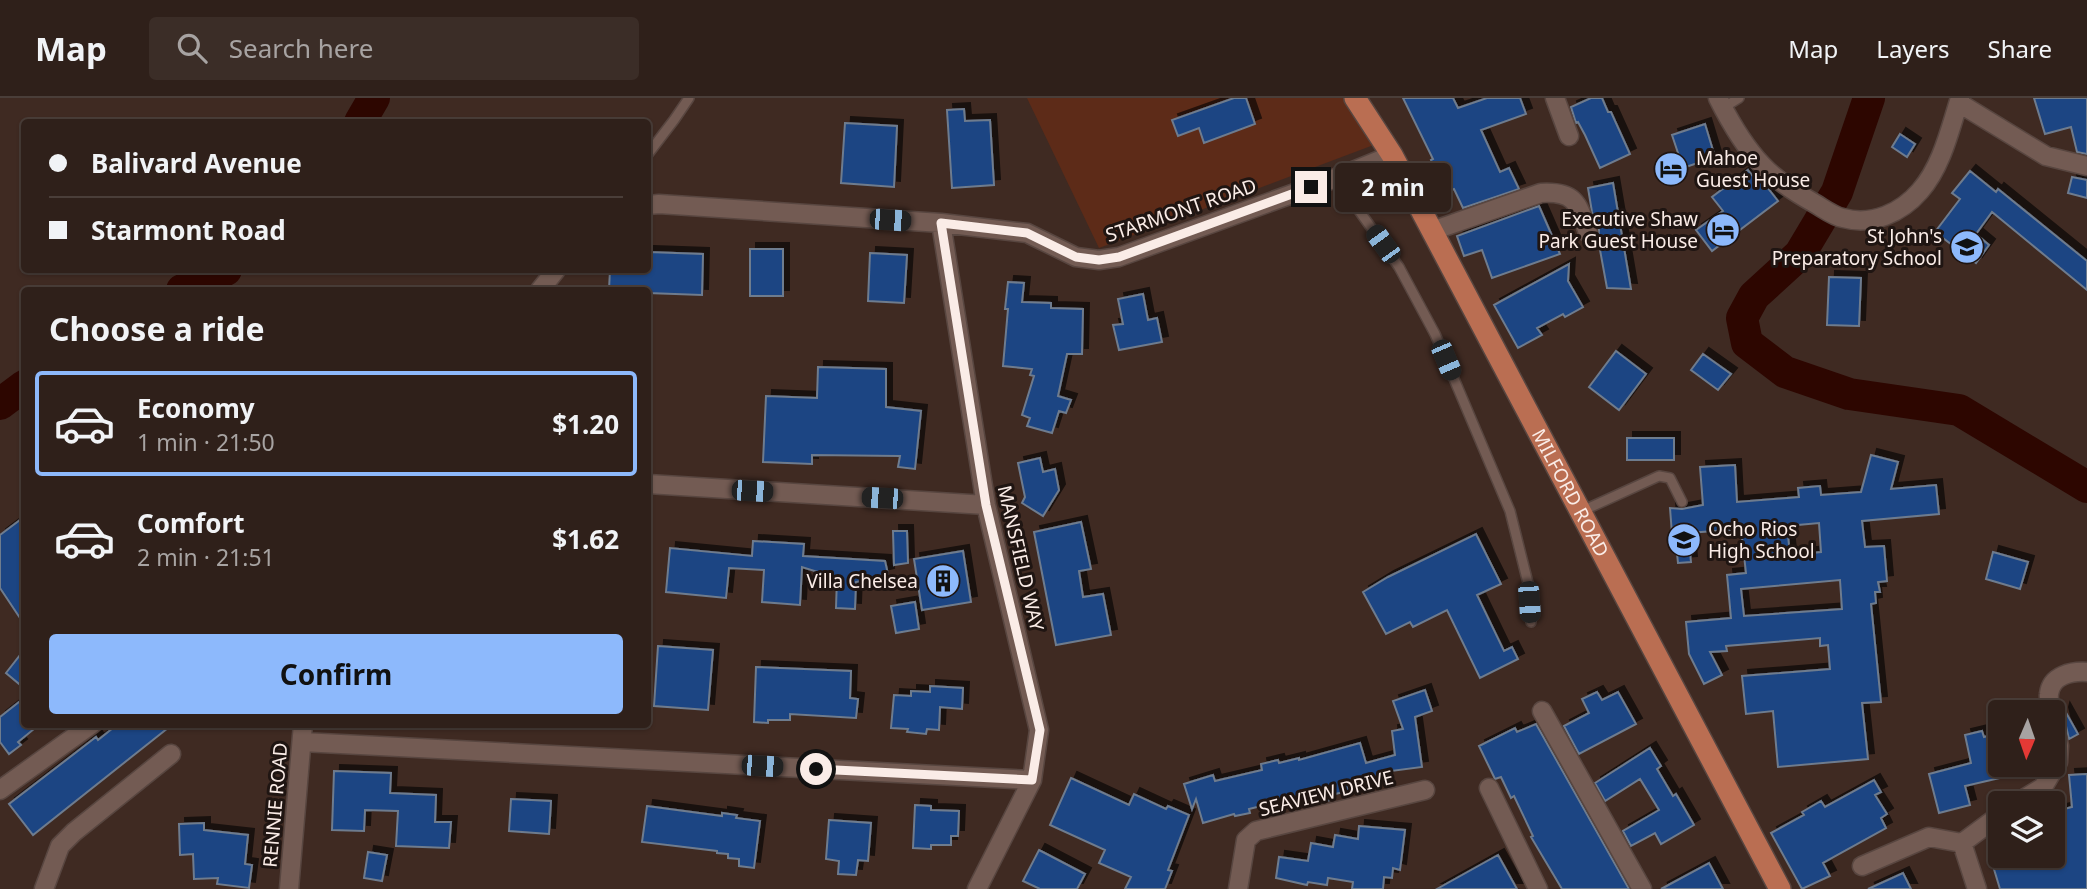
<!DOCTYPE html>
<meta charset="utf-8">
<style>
:root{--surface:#2f201a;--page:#3b2d27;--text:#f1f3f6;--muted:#a7a3a2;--line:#4a3e39;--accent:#8db9fc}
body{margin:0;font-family:"Noto Sans",sans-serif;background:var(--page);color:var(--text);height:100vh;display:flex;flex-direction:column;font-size:26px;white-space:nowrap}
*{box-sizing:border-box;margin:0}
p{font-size:23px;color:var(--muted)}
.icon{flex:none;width:38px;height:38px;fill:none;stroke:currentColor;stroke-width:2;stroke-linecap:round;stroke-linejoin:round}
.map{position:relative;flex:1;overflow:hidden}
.details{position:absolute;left:21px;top:189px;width:630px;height:441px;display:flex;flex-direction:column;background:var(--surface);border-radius:7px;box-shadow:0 2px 5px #0004,0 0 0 2px var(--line)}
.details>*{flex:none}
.top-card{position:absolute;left:21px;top:21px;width:630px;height:154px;border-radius:7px;box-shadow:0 2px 5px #0004,0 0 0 2px var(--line);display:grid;align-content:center;height:154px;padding:0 28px;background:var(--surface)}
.needle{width:46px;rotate:182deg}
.controls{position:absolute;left:1988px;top:602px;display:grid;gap:14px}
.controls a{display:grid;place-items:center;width:77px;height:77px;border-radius:7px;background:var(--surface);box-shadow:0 2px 5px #0004,0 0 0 2px var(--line);font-size:35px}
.end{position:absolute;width:32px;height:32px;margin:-16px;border:9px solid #faece7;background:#111;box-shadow:0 0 0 4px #111}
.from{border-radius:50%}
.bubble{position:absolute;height:49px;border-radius:7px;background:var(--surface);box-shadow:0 2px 5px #0004,0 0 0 2px var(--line);font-size:23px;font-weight:700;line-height:49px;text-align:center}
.car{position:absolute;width:21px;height:42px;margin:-21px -10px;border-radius:9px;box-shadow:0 0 5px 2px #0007;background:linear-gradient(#222 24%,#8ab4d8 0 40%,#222 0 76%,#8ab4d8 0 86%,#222 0)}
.top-card b{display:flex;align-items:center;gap:24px;height:66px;font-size:26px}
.top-card b+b{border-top:2px solid var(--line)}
.top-card i{width:18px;height:18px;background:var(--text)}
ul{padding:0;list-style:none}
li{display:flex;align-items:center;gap:21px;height:105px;margin:0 14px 10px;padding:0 14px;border:4px solid transparent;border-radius:7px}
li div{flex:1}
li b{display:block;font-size:26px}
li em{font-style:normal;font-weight:700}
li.on{border-color:var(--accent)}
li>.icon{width:63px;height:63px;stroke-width:1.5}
h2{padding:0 28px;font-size:32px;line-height:84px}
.action{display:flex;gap:14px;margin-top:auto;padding:14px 28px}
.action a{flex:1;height:80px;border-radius:7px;background:var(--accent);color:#111;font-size:28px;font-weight:700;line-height:80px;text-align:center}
header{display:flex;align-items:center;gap:42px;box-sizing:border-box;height:98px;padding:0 35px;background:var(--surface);border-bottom:2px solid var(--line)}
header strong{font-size:33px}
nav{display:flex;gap:38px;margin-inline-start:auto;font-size:24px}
.search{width:490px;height:63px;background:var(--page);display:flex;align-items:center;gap:18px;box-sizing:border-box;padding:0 24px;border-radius:7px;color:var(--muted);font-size:26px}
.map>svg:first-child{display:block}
.green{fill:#5d2b18}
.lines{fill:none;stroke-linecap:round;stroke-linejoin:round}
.river{stroke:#2d0600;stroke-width:32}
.building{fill:#1a4483;stroke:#6e7b8e;stroke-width:2;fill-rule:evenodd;filter:url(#shadow)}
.service-casing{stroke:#584640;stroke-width:12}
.minor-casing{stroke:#584640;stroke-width:21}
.primary-casing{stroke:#584640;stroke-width:24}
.service{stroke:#735b53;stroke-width:9}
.minor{stroke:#735b53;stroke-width:18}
.primary{stroke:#ba6e52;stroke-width:21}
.route{stroke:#faece7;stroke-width:9}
.labels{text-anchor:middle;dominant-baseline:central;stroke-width:6;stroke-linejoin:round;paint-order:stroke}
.poi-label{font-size:19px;fill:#faece7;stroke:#1f1512;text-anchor:end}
.street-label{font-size:19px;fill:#faece7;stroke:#1f1512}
</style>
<header>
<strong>Map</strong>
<div class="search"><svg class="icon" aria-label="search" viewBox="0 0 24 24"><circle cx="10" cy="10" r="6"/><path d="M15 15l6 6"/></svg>Search here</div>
<nav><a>Map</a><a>Layers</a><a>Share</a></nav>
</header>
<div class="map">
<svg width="2087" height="791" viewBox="0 0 2087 791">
<defs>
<filter id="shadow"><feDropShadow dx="6" dy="-6" stdDeviation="0" flood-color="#0009"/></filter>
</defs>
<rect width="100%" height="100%" fill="#3f2a22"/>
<path class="green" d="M1027,0H1357L1379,45L1099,150Z"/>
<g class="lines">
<path class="river" d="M1869,0L1837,94L1800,156L1754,198L1742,220L1747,245L1785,274L1849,296L1959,312L2087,389
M360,24L374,0
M182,192L226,172
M0,306L24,288"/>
</g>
<path class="building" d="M1234,0H1246L1255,26L1204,45L1199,30L1178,38L1172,22Z
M1403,0H1453L1458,10L1487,0H1520L1526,16L1481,32L1500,74L1509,70L1519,91L1463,110L1454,91L1446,94L1431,62L1433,61Z
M1591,0H1602L1608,14H1611L1630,56L1600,70L1585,37L1578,24L1576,25L1571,9Z
M2034,0H2087V56L2077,54L2071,29L2045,36Z
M964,11L965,23L990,22L994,87L952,90L947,12Z
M845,25L897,28L894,89L841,85Z
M1705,26L1715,59L1683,70L1672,37Z
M1900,36L1915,46L1907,59L1892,49Z
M1748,72L1755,81L1757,79L1763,84L1778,103L1712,153L1696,132L1723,113L1712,99Z
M1970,73L1996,94L1998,91L2087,163V192L1992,114L1976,136L1989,147L1976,165L1935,134L1960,101L1952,95Z
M2072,79L2087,82V100L2068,95Z
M1613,85L1631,191L1607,190L1598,141L1599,132L1592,114L1588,90Z
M1539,108L1560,156L1492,180L1482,152L1464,158L1457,138Z
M750,151H783V198H750Z
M648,154L703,156L702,197L648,195V192H609L610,172H648Z
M870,155L907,157L904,205L868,203Z
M1569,166L1568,183L1583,209L1565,219L1563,216L1537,230L1542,237L1518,250L1494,207Z
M1829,179L1861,180L1859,228L1827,227Z
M1008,184L1024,185L1022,204L1051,205V210L1083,211L1082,256H1067L1058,298L1071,302L1066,315L1059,313L1052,335L1027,328L1030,320L1022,317L1034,278L1030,277L1032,271L1003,268L1008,211H1005Z
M1143,196L1148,222L1157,220L1162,244L1119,252L1113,227L1123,226L1118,201Z
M1616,253L1646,276L1619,312L1589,289Z
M1703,256L1731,276L1718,292L1691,272Z
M818,269L886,271V309L921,313L915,371L898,369L900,358L812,357V366L763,364L766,298L817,300Z
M1627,340H1674V362H1627Z
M1871,357L1898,364L1891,391L1936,387L1939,416L1862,423L1865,449L1884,448L1887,483L1878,484L1880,494H1875L1876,505L1871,506L1881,604L1862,605L1868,661L1778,669L1773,613L1746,616L1742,578L1830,571L1828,547L1820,548V540L1726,548L1727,553L1710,554L1722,577L1704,586L1689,556L1686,524L1731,520L1727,477L1746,475L1741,431L1688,435L1691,464L1678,465L1675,436H1672L1670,410L1682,411L1703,407L1700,369L1735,367L1737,404L1799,399L1798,390L1820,388L1821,397L1861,394ZM1819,425L1821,454L1790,457L1787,428ZM1840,482L1842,511L1744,518L1741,491Z
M1040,360L1043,374L1055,371L1059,392L1043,418L1022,405L1025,399L1018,365Z
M24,419V526L0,490V437Z
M1081,424L1091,471L1079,473L1083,499L1103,496L1111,537L1056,547L1034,434Z
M893,433H907L908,465L894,467Z
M1476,436L1501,486L1477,497L1504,553L1512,549L1518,561L1480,580L1447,512L1413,529L1410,524L1386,536L1363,494L1388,479Z
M753,443L804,446L803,458L885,463L888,476L856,484L855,511L836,510L837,480L802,469L800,507L762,504L764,472L729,470L726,500L666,494L670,450L752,458Z
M963,453L971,504L922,512L914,461Z
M1993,454L2028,464L2020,491L1986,481Z
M915,504L919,531L896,535L891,508Z
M658,548L713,552L708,612L654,608Z
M24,552V590L6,575Z
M756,569L851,573L850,600L858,601L856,620L790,616V622H768V625L754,624Z
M930,588L963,590L962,611L940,609L939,632L927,631L926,636L907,634L908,631L891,630L894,597L911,598V593L930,594Z
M1425,592L1432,613L1415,619L1422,669L1383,674L1385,679L1348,689L1349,693L1330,697L1331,702L1312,706L1311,702L1291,707L1289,701L1249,711L1250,715L1235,718L1234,716L1203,725L1196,701L1192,711L1184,686L1213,677L1215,683L1262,672L1261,666L1278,662L1279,665L1299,660V662L1360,645L1366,665L1395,657L1392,633L1403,631L1393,603Z
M1597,594L1602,602L1618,594L1636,626L1579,656L1564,628L1589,615L1582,601Z
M24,600V626H40L18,644L21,647L9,656L0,644V619Z
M2064,611L2078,636L2069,641L2063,615Z
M118,626H173L33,737L9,706L96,639L98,642Z
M1536,626L1629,791H1562L1531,739L1533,738L1514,698L1511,700L1501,679L1495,681L1479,648L1515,630L1517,634Z
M1982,633L1984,639L2000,635V680L1965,688L1970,707L1939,715L1929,676L1971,665L1965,637Z
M1650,650L1661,668L1657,671L1673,698L1676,696L1694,727L1661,746L1655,735L1631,748L1623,733L1659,712L1640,681L1605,703L1595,685Z
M334,673L391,675L390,695L436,697L435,724H451L449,750L396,748L398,713L365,712L364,733L332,732Z
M2087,676V791H2000L1990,758H2053V714L2072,709L2069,677Z
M1071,680L1129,707L1134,696L1166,711L1168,708L1189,717L1168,772L1172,773L1165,791H1125L1131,779L1099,765L1105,752L1050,727Z
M1874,682L1881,694L1875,697L1887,716L1881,720L1886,730L1823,765L1830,778L1802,791L1771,735L1804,717L1802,714L1821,703L1825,709Z
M511,701L551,703L549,736L509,733Z
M915,707L931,708V712L959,713L958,738H951V747H931V751L913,750Z
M647,708L722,718V715L737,717L736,720L760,723L754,770L739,768V761L728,760V756L717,755V753L642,744Z
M829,722L871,725L868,763L858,762L856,777L838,776L839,763L826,761Z
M204,725V732L248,737L245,766L252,767L249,790L217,786L218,780L194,781L193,756L180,757L179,726Z
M1359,728L1405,732L1400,772L1393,770L1392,780L1384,779L1383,791H1352L1353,784L1328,780L1327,787L1308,784L1307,787L1276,780L1279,759L1308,763L1311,745L1333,749L1335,737L1358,741Z
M1039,752L1085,776L1077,791H1040L1023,783Z
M368,754L387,757L382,783L364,780Z
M1498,757L1517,791H1437Z
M1709,765L1723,791H1661Z
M1903,775L1911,791H1868Z"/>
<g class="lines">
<g class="service-casing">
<path id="service" d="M1723,10L1739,0
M648,56L674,22L689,0
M1336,80L1399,169L1435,236L1510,413L1528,485L1531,524
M1582,413L1659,378L1670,380L1682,404"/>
</g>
<g class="minor-casing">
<path id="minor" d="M1555,0L1569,38
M1718,0C1730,24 1744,48 1762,67C1777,83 1796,95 1814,105C1823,110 1833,118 1843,120C1872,128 1901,115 1920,93C1942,68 1950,31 1960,0
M1959,5L2046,58L2087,68
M648,107L659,106L941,125L1027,135L1076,159L1099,162L1119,159L1336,80L1392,57
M941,125L986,407L1039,632L1032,682L977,791
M1432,133L1541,95C1576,93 1578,106 1588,135
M540,192L556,172
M648,386L986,407
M1542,613L1642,791
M2052,614C2051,609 2048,601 2049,596C2051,577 2072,573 2087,574
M302,644L1032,682
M1489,690L1538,791
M0,692L92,626
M2017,705L2043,689L2058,664L2059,648L2053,620
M1962,745L1977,791
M1962,745L2000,717
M1862,768L1929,739L1962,745
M44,791L60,748L74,734L171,656
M289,791L303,626
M1238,791L1246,742L1256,733L1425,692"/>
</g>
<g class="primary-casing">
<g id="primary">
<path id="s1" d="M1355,0L1392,57L1780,791"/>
</g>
</g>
<use href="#service" class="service"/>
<use href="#minor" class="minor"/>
<use href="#primary" class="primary"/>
</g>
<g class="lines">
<path class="route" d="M816,671L1032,682L1040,632L986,407L941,125L1027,135L1076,159L1099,162L1119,159L1311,89"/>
</g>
<defs>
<g id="hotel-disc" transform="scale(1.75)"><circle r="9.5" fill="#8db9fc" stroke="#1f1512"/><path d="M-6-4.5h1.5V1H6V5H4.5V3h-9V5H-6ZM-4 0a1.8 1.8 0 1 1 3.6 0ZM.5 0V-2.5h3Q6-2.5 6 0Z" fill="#111"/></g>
<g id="school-disc" transform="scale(1.75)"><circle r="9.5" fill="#8db9fc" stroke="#1f1512"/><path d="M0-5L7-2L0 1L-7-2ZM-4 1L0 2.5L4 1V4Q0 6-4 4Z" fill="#111"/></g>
<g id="building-disc" transform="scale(1.75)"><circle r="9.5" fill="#8db9fc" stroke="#1f1512"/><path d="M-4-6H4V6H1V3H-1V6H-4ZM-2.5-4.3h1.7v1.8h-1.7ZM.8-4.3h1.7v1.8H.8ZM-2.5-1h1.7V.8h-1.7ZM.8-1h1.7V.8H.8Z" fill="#111"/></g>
</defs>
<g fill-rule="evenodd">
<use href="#hotel-disc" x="1671" y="71"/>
<use href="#hotel-disc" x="1723" y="132"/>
<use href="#school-disc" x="1967" y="149"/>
<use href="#school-disc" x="1684" y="442"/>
<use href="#building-disc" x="943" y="483"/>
</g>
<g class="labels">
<g class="poi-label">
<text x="1696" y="60" text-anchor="start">Mahoe<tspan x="1696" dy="22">Guest House</tspan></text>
<text x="1698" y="121">Executive Shaw<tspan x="1698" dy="22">Park Guest House</tspan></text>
<text x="1942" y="138">St John's<tspan x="1942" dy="22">Preparatory School</tspan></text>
<text x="1708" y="431" text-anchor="start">Ocho Rios<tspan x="1708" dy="22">High School</tspan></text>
<text x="918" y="483">Villa Chelsea</text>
</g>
<g class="street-label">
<text transform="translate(1181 112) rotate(-19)">STARMONT ROAD</text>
<text stroke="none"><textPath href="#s1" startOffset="450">MILFORD ROAD</textPath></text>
<text transform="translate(1021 460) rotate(77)">MANSFIELD WAY</text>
<text transform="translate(1326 695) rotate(-14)">SEAVIEW DRIVE</text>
<text transform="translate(275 707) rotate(-85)">RENNIE ROAD</text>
</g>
</g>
</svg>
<div class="controls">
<a><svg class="needle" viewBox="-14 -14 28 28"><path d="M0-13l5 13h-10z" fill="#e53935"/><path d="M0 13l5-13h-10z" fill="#a7a3a2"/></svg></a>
<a><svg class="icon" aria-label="layers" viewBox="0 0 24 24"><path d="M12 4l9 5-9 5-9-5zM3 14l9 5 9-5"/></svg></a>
</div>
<i class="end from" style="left:816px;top:671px"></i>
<i class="end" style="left:1311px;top:89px"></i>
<div class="bubble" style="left:1335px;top:65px;width:116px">2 min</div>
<i class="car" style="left:890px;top:122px;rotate:94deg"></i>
<i class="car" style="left:1383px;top:146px;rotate:324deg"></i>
<i class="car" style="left:1446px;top:262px;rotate:157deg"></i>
<i class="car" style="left:752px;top:393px;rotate:93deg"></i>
<i class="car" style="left:882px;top:400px;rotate:273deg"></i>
<i class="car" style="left:1529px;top:504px;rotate:176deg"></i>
<i class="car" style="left:762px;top:668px;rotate:93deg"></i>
<div class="top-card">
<b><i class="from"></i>Balivard Avenue</b>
<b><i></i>Starmont Road</b>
</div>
<section class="details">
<h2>Choose a ride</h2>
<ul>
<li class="on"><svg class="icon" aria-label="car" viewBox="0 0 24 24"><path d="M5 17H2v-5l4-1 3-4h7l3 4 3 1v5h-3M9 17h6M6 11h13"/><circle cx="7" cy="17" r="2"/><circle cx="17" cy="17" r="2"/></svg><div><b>Economy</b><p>1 min · 21:50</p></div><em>$1.20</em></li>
<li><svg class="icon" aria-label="car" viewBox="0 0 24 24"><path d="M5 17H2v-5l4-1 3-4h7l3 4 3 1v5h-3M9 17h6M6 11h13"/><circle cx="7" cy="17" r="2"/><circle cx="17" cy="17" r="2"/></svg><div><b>Comfort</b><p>2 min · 21:51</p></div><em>$1.62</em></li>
</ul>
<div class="action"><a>Confirm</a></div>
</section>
</div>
